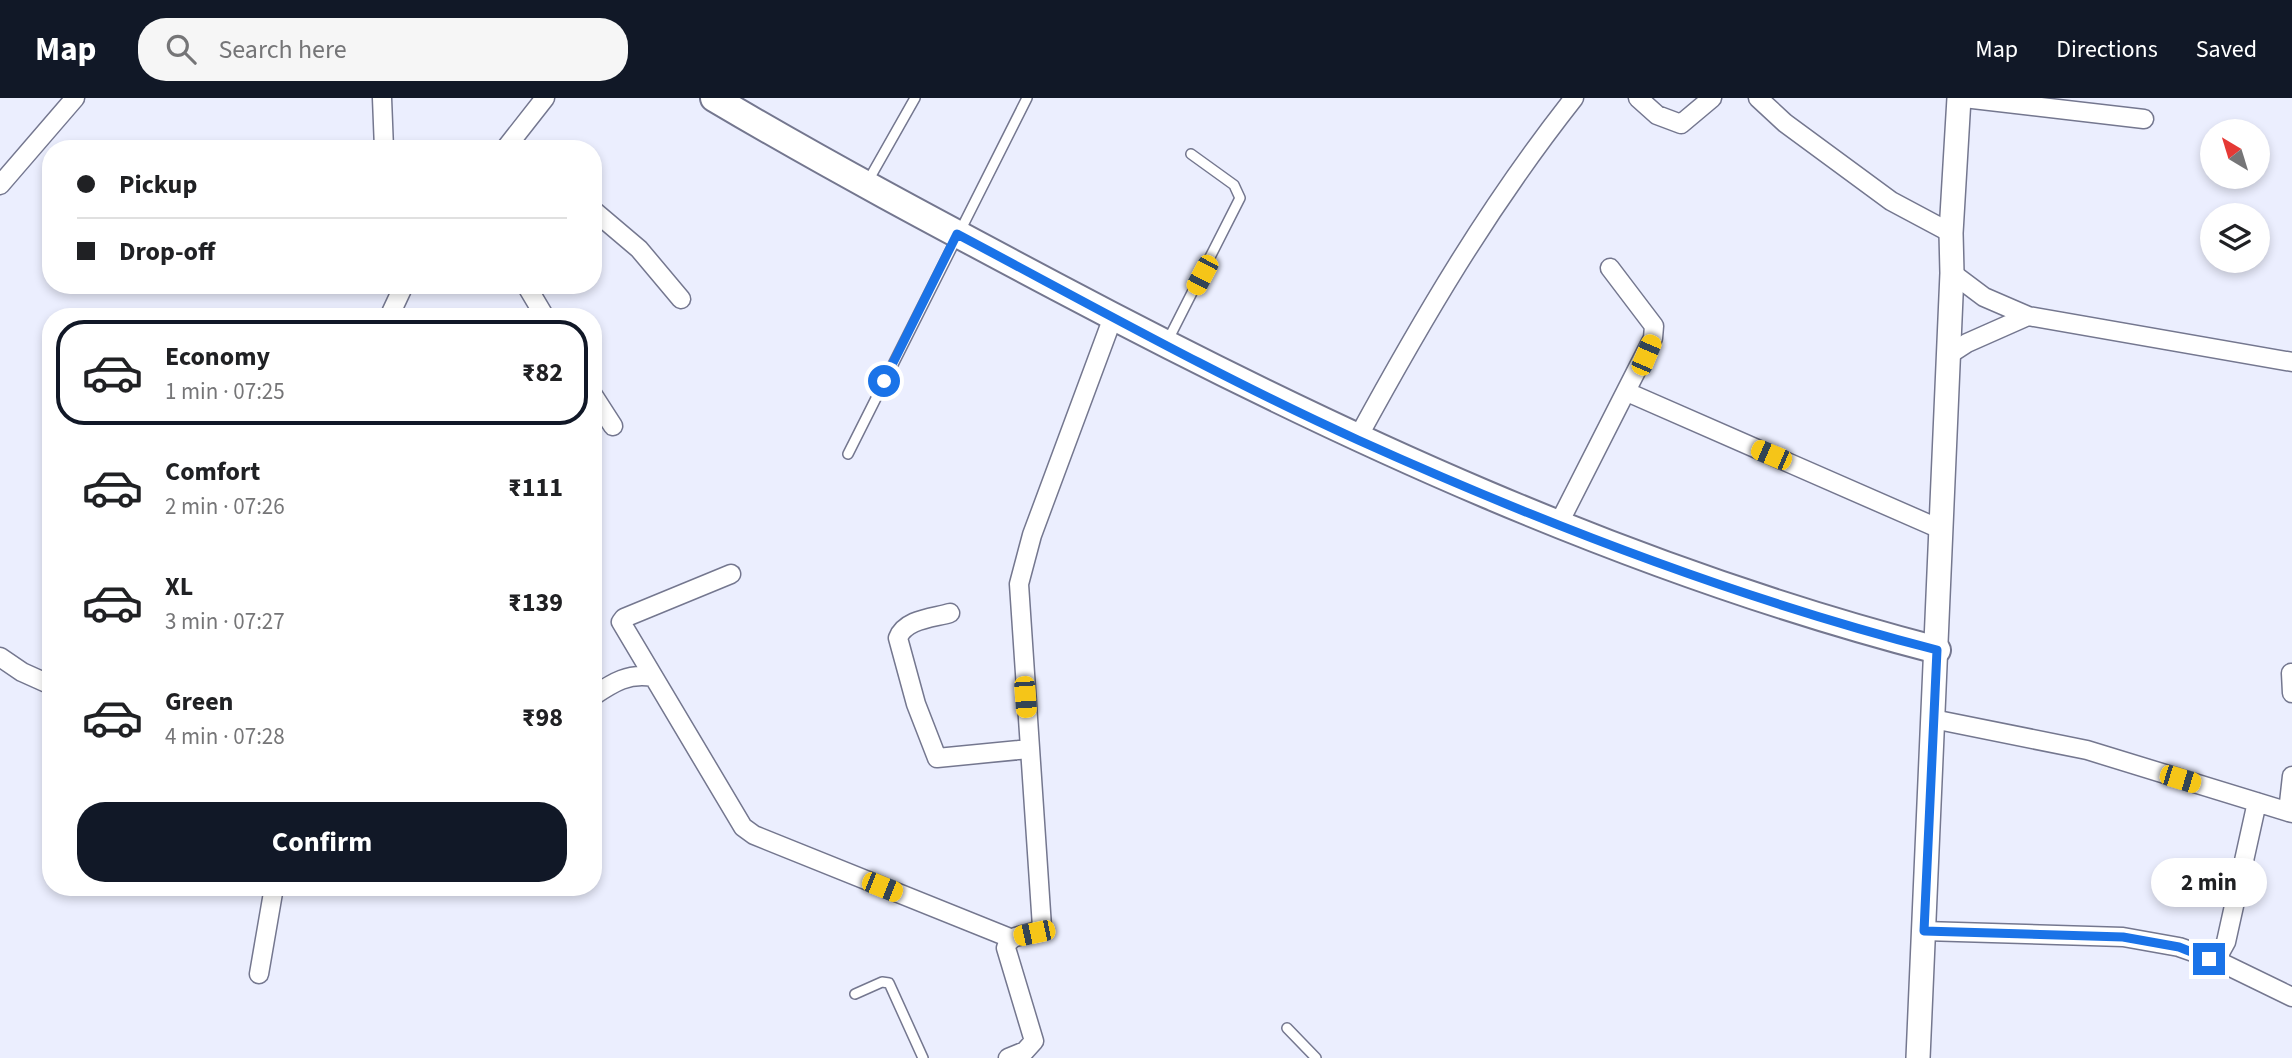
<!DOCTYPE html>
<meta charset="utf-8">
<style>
:root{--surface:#fff;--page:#f6f6f6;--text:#202124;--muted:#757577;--line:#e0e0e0;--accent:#111827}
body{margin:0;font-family:"Source Sans 3",sans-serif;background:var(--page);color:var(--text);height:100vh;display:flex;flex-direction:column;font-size:26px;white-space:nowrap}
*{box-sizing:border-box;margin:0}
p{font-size:23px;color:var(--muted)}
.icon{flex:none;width:38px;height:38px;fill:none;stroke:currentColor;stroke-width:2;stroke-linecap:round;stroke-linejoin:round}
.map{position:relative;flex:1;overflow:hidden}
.side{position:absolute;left:42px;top:210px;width:560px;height:588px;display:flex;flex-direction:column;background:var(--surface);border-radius:28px;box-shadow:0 4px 10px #0003}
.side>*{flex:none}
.top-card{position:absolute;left:42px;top:42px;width:560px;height:154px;border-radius:28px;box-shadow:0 4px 10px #0003;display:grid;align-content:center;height:154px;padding:0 35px;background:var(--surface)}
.needle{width:46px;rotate:322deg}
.fabs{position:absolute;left:2200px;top:21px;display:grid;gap:14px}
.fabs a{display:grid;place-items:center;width:70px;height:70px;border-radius:50%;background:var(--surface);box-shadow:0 4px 10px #0003;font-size:35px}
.end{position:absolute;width:32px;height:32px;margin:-16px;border:9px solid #1a73e8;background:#fff;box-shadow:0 0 0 4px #fff}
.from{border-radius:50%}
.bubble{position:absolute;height:49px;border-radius:24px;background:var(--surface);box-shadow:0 4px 10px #0003;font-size:23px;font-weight:700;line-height:49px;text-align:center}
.car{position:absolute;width:21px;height:42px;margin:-21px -10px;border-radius:9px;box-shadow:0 0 5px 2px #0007;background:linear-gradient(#f5c518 24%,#345 0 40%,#f5c518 0 76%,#345 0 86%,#f5c518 0)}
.top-card b{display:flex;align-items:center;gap:24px;height:66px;font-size:26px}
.top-card b+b{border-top:2px solid var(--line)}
.top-card i{width:18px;height:18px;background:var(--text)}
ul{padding:12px 0 0;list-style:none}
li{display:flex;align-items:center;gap:21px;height:105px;margin:0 14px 10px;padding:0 21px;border:4px solid transparent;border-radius:28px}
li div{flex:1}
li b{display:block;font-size:26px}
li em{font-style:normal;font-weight:700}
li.selected{border-color:var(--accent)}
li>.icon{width:63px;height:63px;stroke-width:1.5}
.primary-button{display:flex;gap:14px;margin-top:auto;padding:14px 35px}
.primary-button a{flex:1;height:80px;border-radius:28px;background:var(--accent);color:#fff;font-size:28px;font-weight:700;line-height:80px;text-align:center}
header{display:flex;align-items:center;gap:42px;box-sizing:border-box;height:98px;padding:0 35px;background:var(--accent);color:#fff}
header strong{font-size:33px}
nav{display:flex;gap:38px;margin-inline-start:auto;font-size:24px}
.search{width:490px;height:63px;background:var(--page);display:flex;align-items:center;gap:18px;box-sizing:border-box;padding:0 24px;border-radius:28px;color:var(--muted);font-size:26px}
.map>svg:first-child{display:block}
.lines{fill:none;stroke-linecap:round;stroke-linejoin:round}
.service-casing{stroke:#74778f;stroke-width:12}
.minor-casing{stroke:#74778f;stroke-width:21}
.tertiary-casing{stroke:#74778f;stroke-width:26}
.secondary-casing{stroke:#74778f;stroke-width:30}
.service{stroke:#fff;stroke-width:9}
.minor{stroke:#fff;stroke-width:18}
.tertiary{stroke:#fff;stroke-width:23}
.secondary{stroke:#fff;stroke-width:26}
.route{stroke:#1a73e8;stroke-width:9}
</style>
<header>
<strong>Map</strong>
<div class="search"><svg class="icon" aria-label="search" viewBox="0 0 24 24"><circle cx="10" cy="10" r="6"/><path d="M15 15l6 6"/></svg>Search here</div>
<nav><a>Map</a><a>Directions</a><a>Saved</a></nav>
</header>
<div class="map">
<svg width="2292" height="960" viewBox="0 0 2292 960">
<rect width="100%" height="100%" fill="#ebeefe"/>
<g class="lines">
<g class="service-casing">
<path id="service" d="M868,83L915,0
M1168,242L1240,100L1234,87L1191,56
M848,356L1027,0
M855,896L882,884L889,885L923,960
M1287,930L1316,960"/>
</g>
<g class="minor-casing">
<path id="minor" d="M382,0L384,51
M1638,0L1657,17L1681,26L1712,0
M1758,0L1785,25L1891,103L1951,135
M1964,0L2144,21
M505,51L545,0
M0,87L75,0
M593,112L639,151L681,201
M1952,175L1984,199L2028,218L2292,264
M526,187L545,219
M389,219L404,187
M1947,258L1967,245L2028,218
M1627,294L1940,431
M593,297L613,328
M1357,341C1423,220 1488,109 1574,0
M1558,427L1653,240L1654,228L1610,170
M731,476L624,520L621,524L743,729L754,737L1010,840
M950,515C933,520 905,521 898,540L916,606L937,660L1029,651
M0,559L22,574L51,587
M2291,575L2292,595
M593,598C614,584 628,575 653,579
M1933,621L2087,652L2292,715
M2288,714L2292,678
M1924,833L2123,839L2179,849L2216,862L2226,844L2257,704
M2216,862L2292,899
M259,876L274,789
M1008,960L1025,953L1034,943L1006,850C1010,833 1031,840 1042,829L1019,486L1032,437L1113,219"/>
</g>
<g class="tertiary-casing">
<path id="tertiary" d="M1918,960L1952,175L1951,135L1959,0"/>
</g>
<g class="secondary-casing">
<path id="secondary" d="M714,0C827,67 942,128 1057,189C1338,338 1628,472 1937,552"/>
</g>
<use href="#service" class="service"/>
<use href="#minor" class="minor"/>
<use href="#tertiary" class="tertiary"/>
<use href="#secondary" class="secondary"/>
</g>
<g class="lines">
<path class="route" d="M884,283L957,136C1089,206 1221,280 1358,342C1544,426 1738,501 1937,552L1924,833L2123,839L2179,849L2209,861"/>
</g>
</svg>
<div class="fabs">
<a><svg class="needle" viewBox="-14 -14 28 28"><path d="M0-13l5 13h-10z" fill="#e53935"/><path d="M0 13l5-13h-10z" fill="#757577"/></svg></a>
<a><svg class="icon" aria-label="layers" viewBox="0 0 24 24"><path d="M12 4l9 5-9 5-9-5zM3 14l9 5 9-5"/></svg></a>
</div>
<i class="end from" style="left:884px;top:283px"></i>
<i class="end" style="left:2209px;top:861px"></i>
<div class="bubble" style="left:2151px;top:760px;width:116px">2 min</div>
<i class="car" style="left:1202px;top:177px;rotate:208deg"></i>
<i class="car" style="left:1646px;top:257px;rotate:23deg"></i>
<i class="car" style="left:1771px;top:357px;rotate:293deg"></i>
<i class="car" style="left:1025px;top:599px;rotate:176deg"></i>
<i class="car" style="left:2180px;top:681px;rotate:107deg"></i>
<i class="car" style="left:882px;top:789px;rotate:112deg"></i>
<i class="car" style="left:1034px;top:835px;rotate:258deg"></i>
<div class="top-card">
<b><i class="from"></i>Pickup</b>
<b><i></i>Drop-off</b>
</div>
<section class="side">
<ul>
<li class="selected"><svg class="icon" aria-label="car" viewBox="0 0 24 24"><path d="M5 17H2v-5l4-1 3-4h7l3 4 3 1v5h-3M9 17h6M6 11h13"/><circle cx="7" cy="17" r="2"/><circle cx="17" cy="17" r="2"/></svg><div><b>Economy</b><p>1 min · 07:25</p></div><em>₹82</em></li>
<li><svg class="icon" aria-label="car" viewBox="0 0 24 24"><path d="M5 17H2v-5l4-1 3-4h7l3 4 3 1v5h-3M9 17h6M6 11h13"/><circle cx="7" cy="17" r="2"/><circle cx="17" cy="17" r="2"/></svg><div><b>Comfort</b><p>2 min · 07:26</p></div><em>₹111</em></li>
<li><svg class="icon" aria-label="car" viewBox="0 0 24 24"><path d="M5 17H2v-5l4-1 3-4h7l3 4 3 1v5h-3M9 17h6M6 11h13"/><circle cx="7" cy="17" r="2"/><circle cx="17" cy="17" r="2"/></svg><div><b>XL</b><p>3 min · 07:27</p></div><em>₹139</em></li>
<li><svg class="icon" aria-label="car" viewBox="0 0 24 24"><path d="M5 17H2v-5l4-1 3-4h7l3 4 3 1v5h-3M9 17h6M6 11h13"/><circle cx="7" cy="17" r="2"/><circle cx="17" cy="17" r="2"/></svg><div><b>Green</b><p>4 min · 07:28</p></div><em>₹98</em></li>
</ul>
<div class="primary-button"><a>Confirm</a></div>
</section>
</div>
